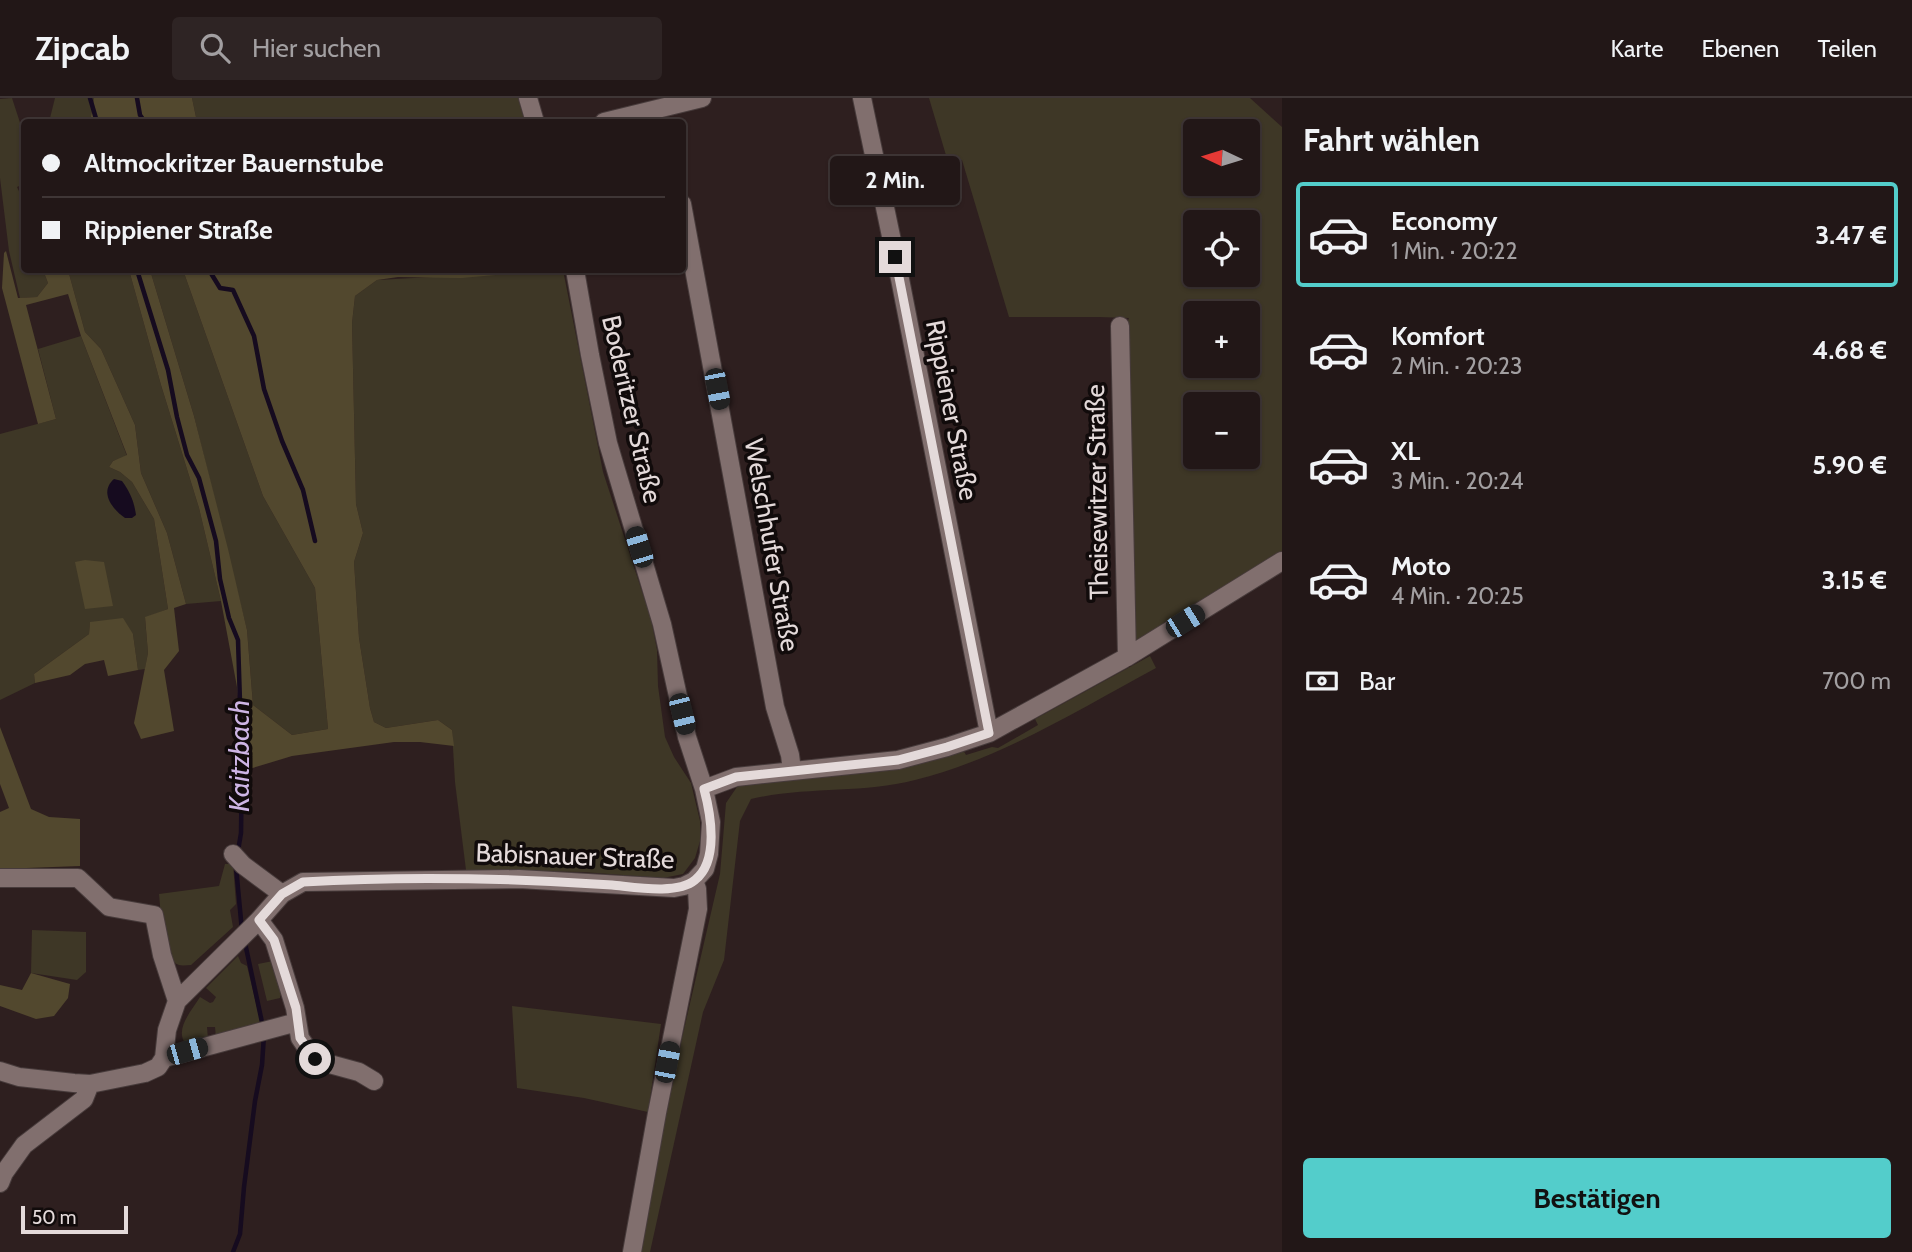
<!DOCTYPE html>
<html lang="de">
<meta charset="utf-8">
<style>
:root{--surface:#221717;--page:#2e2424;--text:#f1f3f6;--muted:#a29fa1;--line:#3f3636;--accent:#53cdcb}
body{margin:0;font-family:Cabin,sans-serif;background:var(--page);color:var(--text);height:100vh;display:flex;flex-direction:column;font-size:26px;white-space:nowrap}
*{box-sizing:border-box;margin:0}
p{font-size:23px;color:var(--muted)}
.icon{flex:none;width:38px;height:38px;fill:none;stroke:currentColor;stroke-width:2;stroke-linecap:round;stroke-linejoin:round}
.map{position:relative;flex:1;overflow:hidden}
.panel{display:flex;flex-direction:column;background:var(--surface);width:630px}
.panel>*{flex:none}
.banner{position:absolute;left:21px;top:21px;width:665px;height:154px;border-radius:7px;box-shadow:0 2px 5px #0004,0 0 0 2px var(--line);display:grid;align-content:center;height:154px;padding:0 21px;background:var(--surface)}
.needle{width:46px;rotate:274deg}
.tools{position:absolute;left:1183px;top:21px;display:grid;gap:14px}
.tools a{display:grid;place-items:center;width:77px;height:77px;border-radius:7px;background:var(--surface);box-shadow:0 2px 5px #0004,0 0 0 2px var(--line);font-size:35px}
.scale{position:absolute;left:21px;bottom:18px;width:107px;box-sizing:border-box;padding-left:7px;border:4px solid #e4dada;border-top:0;font-size:19px;line-height:24px;white-space:nowrap;color:#e4dada;-webkit-text-stroke:5px #110b0b;paint-order:stroke}
.end{position:absolute;width:32px;height:32px;margin:-16px;border:9px solid #e4dada;background:#111;box-shadow:0 0 0 4px #111}
.from{border-radius:50%}
.bubble{position:absolute;height:49px;border-radius:7px;background:var(--surface);box-shadow:0 2px 5px #0004,0 0 0 2px var(--line);font-size:23px;font-weight:700;line-height:49px;text-align:center}
.car{position:absolute;width:21px;height:42px;margin:-21px -10px;border-radius:9px;box-shadow:0 0 5px 2px #0007;background:linear-gradient(#222 24%,#8ab4d8 0 40%,#222 0 76%,#8ab4d8 0 86%,#222 0)}
.banner b{display:flex;align-items:center;gap:24px;height:66px;font-size:26px}
.banner b+b{border-top:2px solid var(--line)}
.banner i{width:18px;height:18px;background:var(--text)}
ul{padding:0;list-style:none}
li{display:flex;align-items:center;gap:21px;height:105px;margin:0 14px 10px;padding:0 7px;border:4px solid transparent;border-radius:7px}
li div{flex:1}
li b{display:block;font-size:26px}
li em{font-style:normal;font-weight:700}
li.active{border-color:var(--accent)}
li>.icon{width:63px;height:63px;stroke-width:1.5}
h2{padding:0 21px;font-size:32px;line-height:84px}
.pay{display:flex;align-items:center;gap:18px;height:77px;padding:0 21px;font-size:26px}
.pay p{margin-inline-start:auto}
.cta{display:flex;gap:14px;margin-top:auto;padding:14px 21px}
.cta a{flex:1;height:80px;border-radius:7px;background:var(--accent);color:#111;font-size:28px;font-weight:700;line-height:80px;text-align:center}
header{display:flex;align-items:center;gap:42px;box-sizing:border-box;height:98px;padding:0 35px;background:var(--surface);border-bottom:2px solid var(--line)}
header strong{font-size:33px}
nav{display:flex;gap:38px;margin-inline-start:auto;font-size:24px}
.search{width:490px;height:63px;background:var(--page);display:flex;align-items:center;gap:18px;box-sizing:border-box;padding:0 24px;border-radius:7px;color:var(--muted);font-size:26px}
main{display:flex;flex:1;min-height:0}
.map>svg:first-child{display:block}
.green{fill:#3e3726;fill-rule:evenodd}
.forest{fill:#52482e}
.water{fill:#160b1f}
.lines{fill:none;stroke-linecap:round;stroke-linejoin:round}
.stream{stroke:#160b1f;stroke-width:4.5}
.minor-casing{stroke:#473b3b;stroke-width:20}
.minor{stroke:#816f6e;stroke-width:18}
.route{stroke:#e4dada;stroke-width:9}
.labels{text-anchor:middle;dominant-baseline:central;stroke-width:7;stroke-linejoin:round;paint-order:stroke}
.street-label{font-size:26px;fill:#e4dada;stroke:#110b0b}
.water-label{font-size:28px;font-style:italic;fill:#ceb5e5;stroke:#110b0b}
</style>
<header>
<strong>Zipcab</strong>
<div class="search"><svg class="icon" aria-label="search" viewBox="0 0 24 24"><circle cx="10" cy="10" r="6"/><path d="M15 15l6 6"/></svg>Hier suchen</div>
<nav><a>Karte</a><a>Ebenen</a><a>Teilen</a></nav>
</header>
<main>
<div class="map">
<svg width="1282" height="1154" viewBox="0 0 1282 1154">
<rect width="100%" height="100%" fill="#2e1f1f"/>
<path class="green" d="M12,0L24,37V86L17,89L24,104V172H43L48,185L37,199L20,200L9,153L0,80V1Z
M55,0H94L90,24H49Z
M192,0H518L525,24H197Z
M929,0H1250L1282,29V458L1130,546L1125,230L1129,220L1099,219H1009L962,62L948,64ZM1195,33H1248V86H1195ZM1195,124H1248V177H1195ZM1195,215H1248V268H1195ZM1195,306H1248V359H1195Z
M68,172H129L161,287L199,410L221,503L186,506L167,435L141,375L135,327L101,251L85,234Z
M150,172H183L263,398L315,490L328,631L292,637L253,607L247,532L194,318Z
M563,172L603,374L651,521L657,552L658,588L665,639L674,659L691,685L700,723V743L695,760L683,776L663,780L583,774L466,772L455,684L452,632L438,622L386,630L374,624L370,610L359,540L354,464L363,435L356,406L352,225L355,198L377,182Z
M81,238L127,358L113,363L109,369L120,374L132,384L154,421L168,511L145,520L148,555L145,571L138,572L133,536L90,525L89,536L34,576L35,585L0,602V336L56,321L38,251Z
M1150,558L1156,570C1080,611 1000,661 915,682C861,696 805,688 751,701L740,723L724,862L703,914L650,1154H638L682,940L720,776L726,705L739,686C814,678 892,676 963,652L966,657L992,649L998,650L1038,627L1035,621Z
M225,766H233L236,806L230,812L233,829L191,867C187,867 183,868 179,867C161,861 161,812 159,796L219,788Z
M32,832L86,834V874L77,882L31,875Z
M238,858L241,865L247,868L261,926L216,940L215,929H207L208,941L186,947C174,931 191,914 200,899L210,905L213,904L216,899L206,890Z
M273,863L282,891L280,900L267,903L258,866Z
M512,908L661,926L648,1014L584,1000L517,990Z"/>
<path class="forest" d="M94,0H192L197,24H90Z
M6,153L18,200L37,199L48,185L43,172H68L85,234L101,251L135,327L141,375L167,435L186,506L174,510L179,553L164,572L174,633L141,641L134,625L148,555L145,519L168,511L154,421L132,384L120,374L109,369L113,363L127,357L81,238L68,196L26,207L56,321L38,326L2,190L4,155Z
M129,172H150L194,318L228,451L247,532L253,607L292,637L328,631L315,490L263,398L183,172H552L461,180L398,179L377,182L355,198L352,225L356,406L363,435L354,464L359,540L370,610L374,624L386,630L438,622L452,632L454,648L420,644H394L292,658L246,672L237,589L221,503L199,410L161,287Z
M85,462L104,464L113,508L85,511L75,464Z
M123,520L133,536L138,572L108,578L104,562L85,566L70,577L35,585L34,576L89,536L90,524Z
M0,629L31,711L49,719L80,721V768L0,771V714L9,710L0,686Z
M31,875L70,886L68,900L54,918L36,921L0,908V887L22,892Z"/>
<path class="water" d="M114,381L122,383C130,394 134,403 136,417L132,420H125C112,411 99,394 114,381Z"/>
<g class="lines">
<path class="stream" d="M90,0L97,24
M137,0L140,17L145,24
M137,172L168,272L177,319L187,357L199,380L216,443L220,481L229,520L238,542L242,666L241,735L238,753
M209,172L220,190L233,192L254,238L264,291L282,343L303,392L315,443
M236,769L242,833
M245,845L263,929
M233,1154L240,1136L244,1089L255,1003L262,967L264,937"/>
<g class="minor-casing">
<path id="minor" d="M528,0L535,24
M862,0L900,181L989,635
M604,24L702,0
M682,106L775,609L790,657L792,672
M1120,228L1127,559
M704,691L736,679L898,662L947,649L989,635L1127,559L1282,463
M233,756L243,767L282,796
M0,780H78L109,809L154,817L162,857L177,903
M259,822L274,842L295,910L300,940L315,962L359,974L374,983
M164,960L297,924
M0,973L19,979L74,985L90,986L145,975L158,969L164,960L167,932L177,903L259,822L282,796L303,784L519,781L674,790L684,788L694,783L705,771L709,756L711,724L704,691L687,639L662,526L608,345L590,257L575,172
M0,1085L4,1075L24,1047L84,1001L90,986
M632,1154L657,1015L698,811L697,791L694,783"/>
</g>
<use href="#minor" class="minor"/>
</g>
<g class="lines">
<path class="route" d="M315,961L300,940L296,910L274,842L259,822L282,796L303,784C405,778 509,780 612,787C634,789 677,797 695,782C719,763 711,717 704,691L736,679L898,662L947,649L989,635L895,159"/>
</g>
<g class="labels">
<g class="street-label">
<text transform="translate(632 311) rotate(77)">Boderitzer Straße</text>
<text transform="translate(952 312) rotate(79)">Rippiener Straße</text>
<text transform="translate(1097 394) rotate(-91)">Theisewitzer Straße</text>
<text transform="translate(772 447) rotate(80)">Welschhufer Straße</text>
<text transform="translate(575 758) rotate(2)">Babisnauer Straße</text>
</g>
<g class="water-label">
<text transform="translate(239 658) rotate(-90)">Kaitzbach</text>
</g>
</g>
</svg>
<div class="tools">
<a><svg class="needle" viewBox="-14 -14 28 28"><path d="M0-13l5 13h-10z" fill="#e53935"/><path d="M0 13l5-13h-10z" fill="#a29fa1"/></svg></a>
<a><svg class="icon" aria-label="locate" viewBox="0 0 24 24"><circle cx="12" cy="12" r="6"/><path d="M12 2v4M12 18v4M2 12h4M18 12h4"/></svg></a>
<a>+</a>
<a>−</a>
</div>
<div class="scale">50 m</div>
<i class="end from" style="left:315px;top:961px"></i>
<i class="end" style="left:895px;top:159px"></i>
<div class="bubble" style="left:830px;top:58px;width:130px">2 Min.</div>
<i class="car" style="left:717px;top:291px;rotate:169deg"></i>
<i class="car" style="left:639px;top:449px;rotate:343deg"></i>
<i class="car" style="left:1185px;top:523px;rotate:58deg"></i>
<i class="car" style="left:682px;top:616px;rotate:166deg"></i>
<i class="car" style="left:187px;top:953px;rotate:74deg"></i>
<i class="car" style="left:667px;top:964px;rotate:11deg"></i>
<div class="banner">
<b><i class="from"></i>Altmockritzer Bauernstube</b>
<b><i></i>Rippiener Straße</b>
</div>
</div>
<section class="panel">
<h2>Fahrt wählen</h2>
<ul>
<li class="active"><svg class="icon" aria-label="car" viewBox="0 0 24 24"><path d="M5 17H2v-5l4-1 3-4h7l3 4 3 1v5h-3M9 17h6M6 11h13"/><circle cx="7" cy="17" r="2"/><circle cx="17" cy="17" r="2"/></svg><div><b>Economy</b><p>1 Min. · 20:22</p></div><em>3.47 €</em></li>
<li><svg class="icon" aria-label="car" viewBox="0 0 24 24"><path d="M5 17H2v-5l4-1 3-4h7l3 4 3 1v5h-3M9 17h6M6 11h13"/><circle cx="7" cy="17" r="2"/><circle cx="17" cy="17" r="2"/></svg><div><b>Komfort</b><p>2 Min. · 20:23</p></div><em>4.68 €</em></li>
<li><svg class="icon" aria-label="car" viewBox="0 0 24 24"><path d="M5 17H2v-5l4-1 3-4h7l3 4 3 1v5h-3M9 17h6M6 11h13"/><circle cx="7" cy="17" r="2"/><circle cx="17" cy="17" r="2"/></svg><div><b>XL</b><p>3 Min. · 20:24</p></div><em>5.90 €</em></li>
<li><svg class="icon" aria-label="car" viewBox="0 0 24 24"><path d="M5 17H2v-5l4-1 3-4h7l3 4 3 1v5h-3M9 17h6M6 11h13"/><circle cx="7" cy="17" r="2"/><circle cx="17" cy="17" r="2"/></svg><div><b>Moto</b><p>4 Min. · 20:25</p></div><em>3.15 €</em></li>
</ul>
<div class="pay"><svg class="icon" aria-label="cash" viewBox="0 0 24 24"><path d="M3 7h18v10H3z"/><circle cx="12" cy="12" r="2"/></svg>Bar<p>700 m</p></div>
<div class="cta"><a>Bestätigen</a></div>
</section>
</main>
